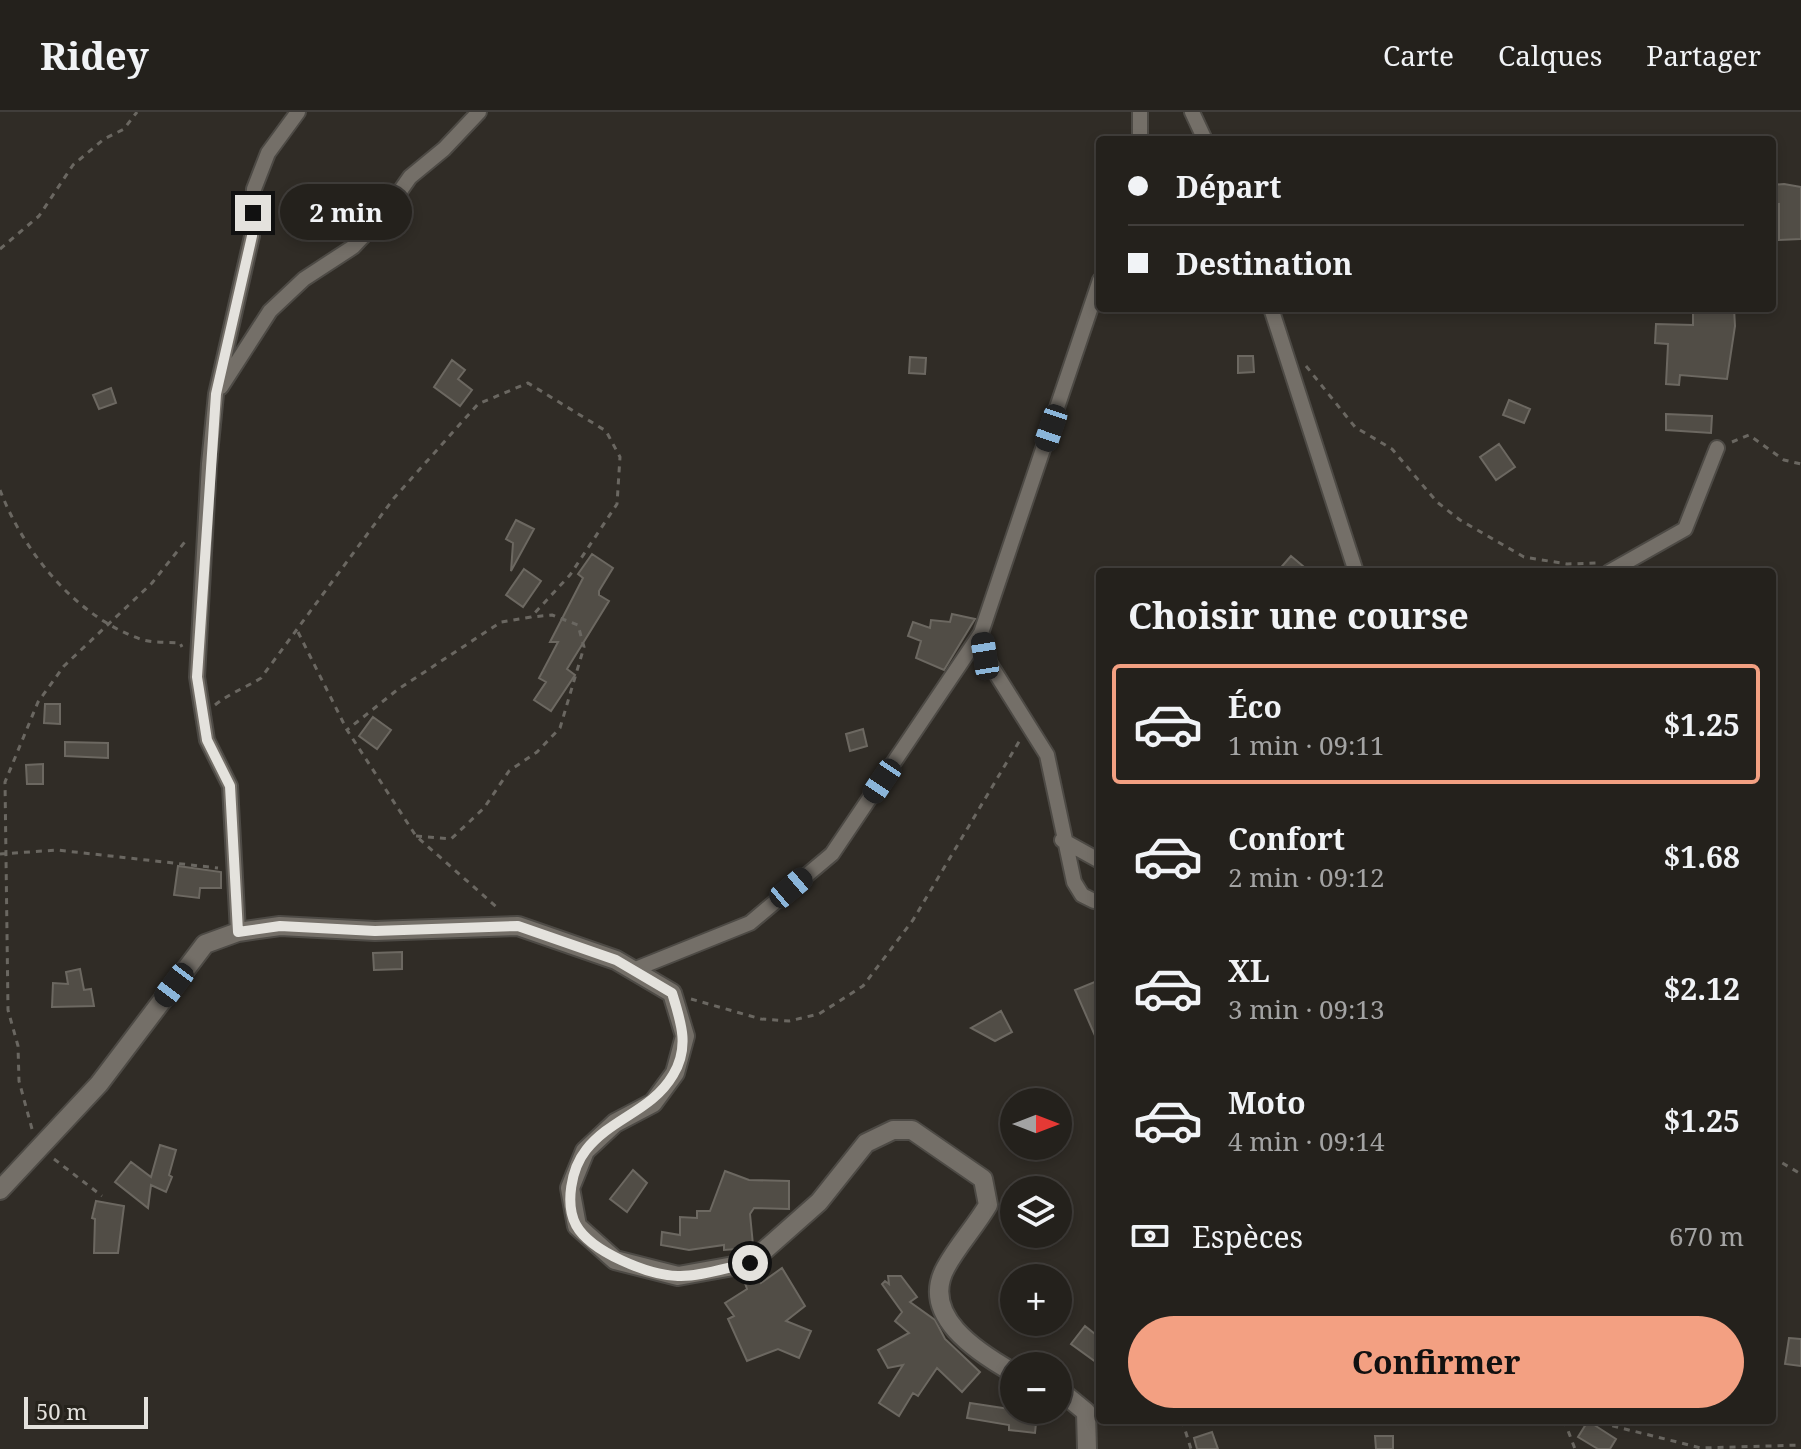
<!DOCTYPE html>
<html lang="fr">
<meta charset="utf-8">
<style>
:root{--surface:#24211c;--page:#302e29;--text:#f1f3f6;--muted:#a3a3a3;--line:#413e3b;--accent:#f3a082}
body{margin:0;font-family:"Noto Serif",serif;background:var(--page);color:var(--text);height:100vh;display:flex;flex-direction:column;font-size:30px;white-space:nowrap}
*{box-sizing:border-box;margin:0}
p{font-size:26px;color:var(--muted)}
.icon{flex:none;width:44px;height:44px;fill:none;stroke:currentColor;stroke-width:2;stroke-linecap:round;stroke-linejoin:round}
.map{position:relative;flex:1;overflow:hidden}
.drawer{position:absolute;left:1096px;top:456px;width:680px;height:856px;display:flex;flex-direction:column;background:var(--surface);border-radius:8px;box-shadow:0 4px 12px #0003,0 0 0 2px var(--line)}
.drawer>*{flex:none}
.guide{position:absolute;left:1096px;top:24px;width:680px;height:176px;border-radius:8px;box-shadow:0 4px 12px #0003,0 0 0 2px var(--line);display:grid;align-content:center;height:176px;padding:0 32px;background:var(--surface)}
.needle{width:52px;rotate:90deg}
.fabs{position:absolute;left:1000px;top:976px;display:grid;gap:16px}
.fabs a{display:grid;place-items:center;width:72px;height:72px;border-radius:50%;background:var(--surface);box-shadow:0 4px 12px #0003,0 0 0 2px var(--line);font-size:40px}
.scale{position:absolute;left:24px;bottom:20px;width:124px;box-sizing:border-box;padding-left:8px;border:4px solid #e4e2dd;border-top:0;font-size:22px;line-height:28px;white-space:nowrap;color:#e4e2dd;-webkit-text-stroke:6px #26231c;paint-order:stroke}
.end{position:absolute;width:36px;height:36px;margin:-18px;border:10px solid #e4e2dd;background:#111;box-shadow:0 0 0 4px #111}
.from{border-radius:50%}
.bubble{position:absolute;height:56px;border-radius:28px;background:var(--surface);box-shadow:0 4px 12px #0003,0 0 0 2px var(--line);font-size:26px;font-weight:700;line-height:56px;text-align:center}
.car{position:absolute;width:24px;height:48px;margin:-24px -12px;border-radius:10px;box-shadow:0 0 6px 2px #0007;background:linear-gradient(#222 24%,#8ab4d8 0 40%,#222 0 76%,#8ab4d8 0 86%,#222 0)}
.guide b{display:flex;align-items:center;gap:28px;height:76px;font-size:30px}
.guide b+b{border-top:2px solid var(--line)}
.guide i{width:20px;height:20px;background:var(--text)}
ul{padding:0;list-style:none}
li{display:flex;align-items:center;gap:24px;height:120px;margin:0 16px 12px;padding:0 16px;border:4px solid transparent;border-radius:8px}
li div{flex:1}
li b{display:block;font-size:30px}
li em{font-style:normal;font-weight:700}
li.selected{border-color:var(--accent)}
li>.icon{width:72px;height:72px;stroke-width:1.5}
h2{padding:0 32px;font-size:36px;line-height:96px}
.pay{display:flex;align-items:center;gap:20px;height:88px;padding:0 32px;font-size:30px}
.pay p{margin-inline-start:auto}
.button{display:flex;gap:16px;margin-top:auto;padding:16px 32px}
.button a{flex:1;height:92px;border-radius:48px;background:var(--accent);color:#111;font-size:32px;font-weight:700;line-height:92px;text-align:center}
header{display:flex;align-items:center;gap:48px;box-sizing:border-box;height:112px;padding:0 40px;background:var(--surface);border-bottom:2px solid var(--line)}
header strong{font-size:38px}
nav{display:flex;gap:44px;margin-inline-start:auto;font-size:28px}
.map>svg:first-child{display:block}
.building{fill:#514d46;stroke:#6c6861;stroke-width:2}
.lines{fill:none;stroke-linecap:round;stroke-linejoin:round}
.minor-casing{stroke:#4d4a45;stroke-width:18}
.tertiary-casing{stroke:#4d4a45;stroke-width:22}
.path{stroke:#6a6761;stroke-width:3;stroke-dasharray:6 6;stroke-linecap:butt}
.minor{stroke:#746f68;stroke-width:14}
.tertiary{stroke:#746f68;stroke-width:18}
.route{stroke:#e4e2dd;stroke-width:10}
</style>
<header>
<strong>Ridey</strong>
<nav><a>Carte</a><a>Calques</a><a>Partager</a></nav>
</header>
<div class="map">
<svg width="1801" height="1337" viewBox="0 0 1801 1337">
<rect width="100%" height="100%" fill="#302c26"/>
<path class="building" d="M1784,72L1801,75V127L1779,128V92L1772,93V73Z
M1721,196H1734L1735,214L1727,267L1680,263L1679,273L1666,272L1668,232L1655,231L1656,212L1693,213V198Z
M1238,244H1253L1254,260L1238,261Z
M910,245L926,246L925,262L909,261Z
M452,248L465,258L458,267L472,278L460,294L434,275Z
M111,276L116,291L99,297L93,283Z
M1509,288L1530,297L1524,311L1503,303Z
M1666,302L1712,304L1711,321L1666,318Z
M1499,332L1515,355L1496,368L1480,345Z
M516,408L534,417L511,459L513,431L506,427Z
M592,442L613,456L599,479V483L609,489L567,557L575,563L551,599L534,588L546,570L539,566L558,530H550L583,466L578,462Z
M1291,444L1310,460H1277Z
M524,457L541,469L523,495L506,483Z
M952,502L975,507L944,558L916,546L921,529L908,524L913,510L930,516L931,508L950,510Z
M45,592H60V612L44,611Z
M373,605L391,618L377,637L359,624Z
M863,617L867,634L850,639L846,622Z
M65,630L108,631V646L65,644Z
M43,652V672H27L26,653Z
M178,754L221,760V776H200L199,786L174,783Z
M402,840V857L374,858L373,841Z
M80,857L84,878L91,877L94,894L52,895L53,871L68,872L66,860Z
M1097,869L1100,876V935L1075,878Z
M1001,899L1012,920L995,929L971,916Z
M160,1033L176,1038L169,1063L172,1065L166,1080L151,1073L148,1096L115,1070L131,1050L151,1065Z
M633,1058L647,1071L627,1100L610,1087Z
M725,1059L749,1068L789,1069V1097L754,1096L750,1102L753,1133L749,1136L724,1138V1133L689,1138L661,1133L662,1120L680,1123V1105L697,1106V1099H710Z
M96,1089L124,1094L118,1141H94L95,1107L92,1106Z
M782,1156L805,1194L786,1209L811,1219L799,1246L778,1237L747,1249L728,1207L734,1204L725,1191L747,1177L745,1171L759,1165L761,1171Z
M888,1164H901L917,1185L910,1190L935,1208L945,1227L980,1260L962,1280L937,1256L918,1284L913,1281L899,1304L879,1291L903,1253L888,1256L878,1238L909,1221L895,1209L902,1200L882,1172L885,1169L889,1172Z
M1085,1214L1100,1226V1253L1071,1232Z
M1789,1226L1801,1227V1254L1785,1252Z
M970,1291L1037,1301L1035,1321L1009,1318V1313L967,1306Z
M1588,1309L1616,1327L1610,1337H1598L1578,1325Z
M1212,1320L1218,1337H1197L1194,1326Z
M1375,1324H1393V1337H1376Z"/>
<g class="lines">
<g class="minor-casing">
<path id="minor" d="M1140,0V28
M1192,0L1205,28
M1271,196L1356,460
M221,275L270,199L304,167L353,135L384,102L410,65L444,37L479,0
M1609,460L1685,417L1717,336
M981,521L985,544L1047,643L1074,770L1082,783L1094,789
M1062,728L1100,749
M238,820L230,674L207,628L197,565L209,352L216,282L252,124L254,77L268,41L298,0
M633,858L750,811L832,742L981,521L1100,168"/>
</g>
<g class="tertiary-casing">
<path id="tertiary" d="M0,1078L99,972L205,832L238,820L280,814L375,819L518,814L616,848L672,881L685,924L675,961L653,991L615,1011L585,1039L570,1076L577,1114L615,1148L678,1164L750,1151L819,1090L866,1031L893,1018H912L983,1067L988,1093C975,1115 958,1133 946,1155C919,1203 977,1240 1014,1261
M1058,1277L1086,1300L1087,1337"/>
</g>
<path class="path" d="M0,137L39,104L73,53L104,27L124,17L137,0
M1306,254L1355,315L1392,337L1437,390L1460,408L1524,445L1567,452L1598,451
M1732,330L1749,323L1784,348L1801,352
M0,378C24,441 77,506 143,528C154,531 168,530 180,531L182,535
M298,520L347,618L416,724L500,798
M215,593C230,581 245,576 261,566L394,386L478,292L528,271L606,319L620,345L617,392L570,463L531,505L501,510L397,578L347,618
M416,724L451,727L484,696L509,659L537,640L560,616L584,535L578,513L552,503L531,505
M0,742L57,738L218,756
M691,887L761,907L789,909L819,902L863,874L913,808L1020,628
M32,1017L19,969L18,934L8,898L5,670L38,590L64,554L152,471L188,426
M1772,1045L1801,1062
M54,1047L102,1084
M1182,1308L1191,1337
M1564,1308L1575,1337
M1589,1308L1701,1336L1801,1333"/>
<use href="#minor" class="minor"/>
<use href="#tertiary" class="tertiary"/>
</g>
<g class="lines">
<path class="route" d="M253,101L252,124L216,282L197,565L207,628L230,674L238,820L280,814L375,819L518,814L616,848L672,881C681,910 690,935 673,963C652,999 611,1006 586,1038C571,1057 565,1092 576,1113C591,1140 648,1163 678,1164C700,1165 728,1155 750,1151"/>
</g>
</svg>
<div class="fabs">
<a><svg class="needle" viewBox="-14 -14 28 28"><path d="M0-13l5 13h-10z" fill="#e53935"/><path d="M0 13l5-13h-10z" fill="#a3a3a3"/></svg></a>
<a><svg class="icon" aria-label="layers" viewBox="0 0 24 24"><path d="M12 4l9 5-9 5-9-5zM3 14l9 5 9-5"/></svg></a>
<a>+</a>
<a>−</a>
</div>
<div class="scale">50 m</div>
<i class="end from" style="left:750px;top:1151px"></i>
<i class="end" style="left:253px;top:101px"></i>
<div class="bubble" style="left:280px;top:72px;width:132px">2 min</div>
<i class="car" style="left:1051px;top:316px;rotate:199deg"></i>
<i class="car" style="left:985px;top:544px;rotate:351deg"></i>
<i class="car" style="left:882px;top:669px;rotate:214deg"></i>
<i class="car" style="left:791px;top:776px;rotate:50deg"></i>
<i class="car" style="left:174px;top:873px;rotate:217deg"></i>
<div class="guide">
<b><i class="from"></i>Départ</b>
<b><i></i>Destination</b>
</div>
<section class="drawer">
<h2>Choisir une course</h2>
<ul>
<li class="selected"><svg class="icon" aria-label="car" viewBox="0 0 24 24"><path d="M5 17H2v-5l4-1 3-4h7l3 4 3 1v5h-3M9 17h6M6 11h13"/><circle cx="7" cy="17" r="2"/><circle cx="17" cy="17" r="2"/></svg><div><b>Éco</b><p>1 min · 09:11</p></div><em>$1.25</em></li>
<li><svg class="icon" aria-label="car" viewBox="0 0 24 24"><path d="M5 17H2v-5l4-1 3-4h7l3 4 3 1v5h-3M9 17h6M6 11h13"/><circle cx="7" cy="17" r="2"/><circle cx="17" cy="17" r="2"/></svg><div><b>Confort</b><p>2 min · 09:12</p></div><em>$1.68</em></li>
<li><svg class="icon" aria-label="car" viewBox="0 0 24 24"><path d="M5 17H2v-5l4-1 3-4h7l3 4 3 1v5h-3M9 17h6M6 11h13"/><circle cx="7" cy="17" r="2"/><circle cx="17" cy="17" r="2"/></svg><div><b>XL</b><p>3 min · 09:13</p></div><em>$2.12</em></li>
<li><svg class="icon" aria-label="car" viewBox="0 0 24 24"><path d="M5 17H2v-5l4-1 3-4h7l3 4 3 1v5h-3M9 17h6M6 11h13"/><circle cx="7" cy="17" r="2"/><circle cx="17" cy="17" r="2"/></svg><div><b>Moto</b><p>4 min · 09:14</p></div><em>$1.25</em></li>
</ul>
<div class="pay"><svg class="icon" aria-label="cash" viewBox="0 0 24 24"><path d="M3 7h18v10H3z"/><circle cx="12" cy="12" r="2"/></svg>Espèces<p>670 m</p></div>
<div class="button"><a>Confirmer</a></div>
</section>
</div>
